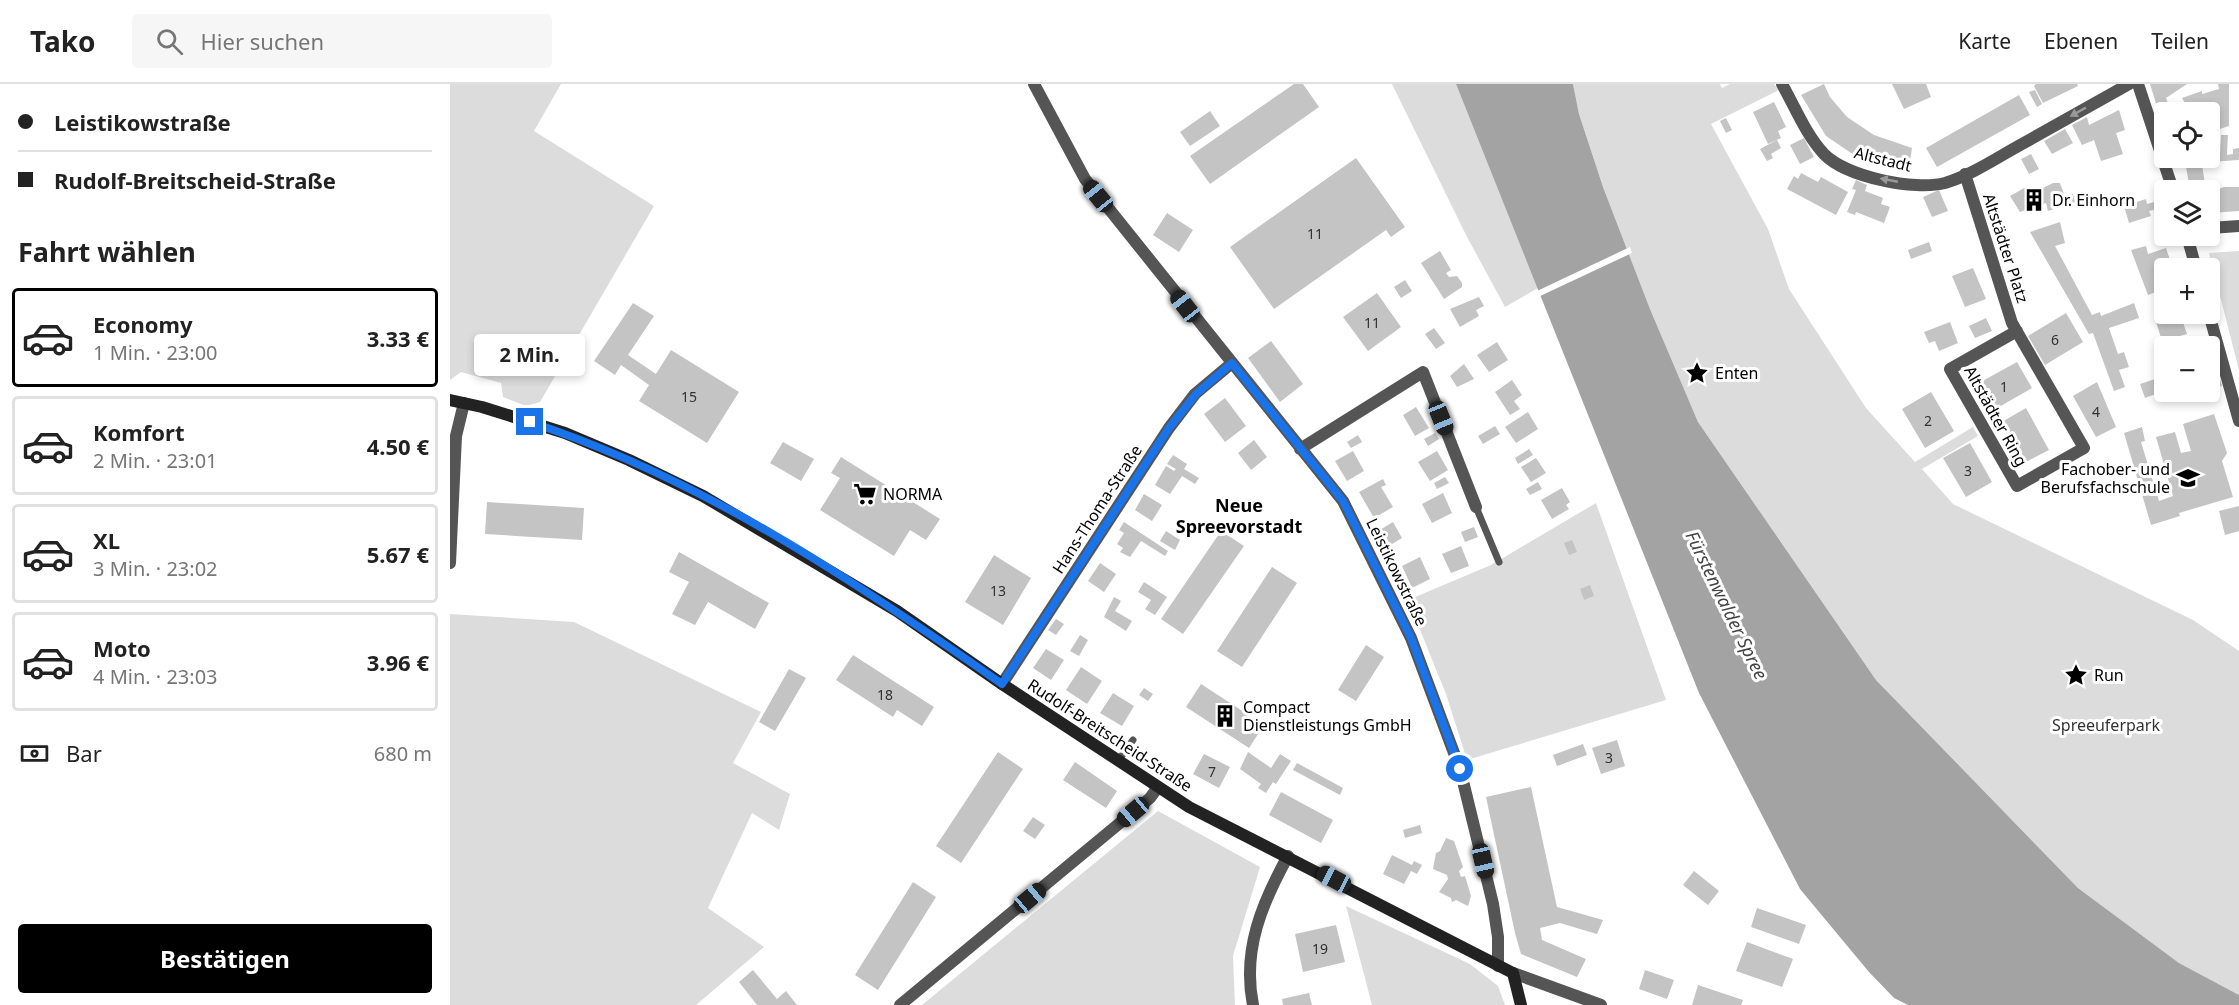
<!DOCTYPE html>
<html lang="de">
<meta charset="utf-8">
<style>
:root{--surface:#fff;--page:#f6f6f6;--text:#222;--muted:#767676;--line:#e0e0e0;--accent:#000}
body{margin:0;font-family:"Noto Sans",sans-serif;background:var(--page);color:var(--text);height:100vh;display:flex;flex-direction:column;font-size:22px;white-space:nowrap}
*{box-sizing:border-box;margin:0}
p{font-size:20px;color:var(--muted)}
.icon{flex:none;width:33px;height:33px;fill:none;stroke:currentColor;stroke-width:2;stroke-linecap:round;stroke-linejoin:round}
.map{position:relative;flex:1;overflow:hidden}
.drawer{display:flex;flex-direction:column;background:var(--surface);width:450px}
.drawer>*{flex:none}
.hud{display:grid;align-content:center;height:132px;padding:0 18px;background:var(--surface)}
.buttons{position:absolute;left:1704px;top:18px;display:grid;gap:12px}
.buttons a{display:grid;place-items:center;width:66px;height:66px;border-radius:6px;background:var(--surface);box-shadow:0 3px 9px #0003;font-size:30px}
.end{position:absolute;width:27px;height:27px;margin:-14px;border:8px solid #1a73e8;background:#fff;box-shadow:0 0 0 3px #fff}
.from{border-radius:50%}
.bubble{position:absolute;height:42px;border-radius:6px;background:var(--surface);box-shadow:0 3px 9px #0003;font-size:20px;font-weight:700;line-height:42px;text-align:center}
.car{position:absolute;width:18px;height:36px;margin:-18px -9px;border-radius:8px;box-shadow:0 0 4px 2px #0007;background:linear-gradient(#222 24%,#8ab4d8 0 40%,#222 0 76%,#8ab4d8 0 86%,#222 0)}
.hud b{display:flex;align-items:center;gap:21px;height:57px;font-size:22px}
.hud b+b{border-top:2px solid var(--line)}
.hud i{width:15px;height:15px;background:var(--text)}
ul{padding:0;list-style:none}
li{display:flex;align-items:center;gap:18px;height:99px;margin:0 12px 9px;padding:0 6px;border:3px solid var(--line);border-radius:6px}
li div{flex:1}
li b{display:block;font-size:22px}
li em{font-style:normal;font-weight:700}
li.current{border-color:var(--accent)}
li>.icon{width:54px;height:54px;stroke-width:1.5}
h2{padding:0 18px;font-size:27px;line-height:72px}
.pay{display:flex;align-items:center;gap:15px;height:66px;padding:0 18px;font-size:22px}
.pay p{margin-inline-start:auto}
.primary-button{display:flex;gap:12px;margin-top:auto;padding:12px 18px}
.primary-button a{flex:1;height:69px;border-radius:6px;background:var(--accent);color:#fff;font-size:24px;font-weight:700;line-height:69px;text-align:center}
header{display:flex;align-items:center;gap:36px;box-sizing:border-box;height:84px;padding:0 30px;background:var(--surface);border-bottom:2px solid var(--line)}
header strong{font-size:28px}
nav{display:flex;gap:33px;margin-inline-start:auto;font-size:21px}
.search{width:420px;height:54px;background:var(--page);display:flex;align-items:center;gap:15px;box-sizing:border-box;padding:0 21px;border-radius:6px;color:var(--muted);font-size:22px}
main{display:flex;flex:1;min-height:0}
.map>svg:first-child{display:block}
.green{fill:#dcdcdc}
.water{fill:#a3a3a3}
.pier{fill:#fff}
.building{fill:#c4c4c4}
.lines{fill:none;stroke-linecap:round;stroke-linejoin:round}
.lane{stroke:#555;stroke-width:7}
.street{stroke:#555;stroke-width:12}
.secondary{stroke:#222;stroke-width:12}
.oneway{fill:#999}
.route{stroke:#1a73e8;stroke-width:8}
.labels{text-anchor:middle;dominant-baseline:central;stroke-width:6;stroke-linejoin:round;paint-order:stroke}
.number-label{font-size:14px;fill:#313131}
.street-label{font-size:16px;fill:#000;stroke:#fff}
.poi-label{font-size:16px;fill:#000;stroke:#fff;text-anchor:start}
.park-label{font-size:16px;fill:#333;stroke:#fff}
.neighbourhood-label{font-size:18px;font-weight:bold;fill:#000;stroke:#fff}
.water-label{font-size:18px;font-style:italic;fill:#444;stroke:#fff}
</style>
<header>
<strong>Tako</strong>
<div class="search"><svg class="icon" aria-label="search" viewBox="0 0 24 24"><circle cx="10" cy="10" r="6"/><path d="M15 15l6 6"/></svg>Hier suchen</div>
<nav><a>Karte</a><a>Ebenen</a><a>Teilen</a></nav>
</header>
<main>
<section class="drawer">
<div class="hud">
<b><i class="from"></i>Leistikowstraße</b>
<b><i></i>Rudolf-Breitscheid-Straße</b>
</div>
<h2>Fahrt wählen</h2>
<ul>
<li class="current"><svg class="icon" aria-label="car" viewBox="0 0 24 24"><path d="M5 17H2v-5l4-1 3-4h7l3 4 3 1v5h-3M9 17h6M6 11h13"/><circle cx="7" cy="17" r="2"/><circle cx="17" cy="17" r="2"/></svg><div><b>Economy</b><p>1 Min. · 23:00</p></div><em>3.33 €</em></li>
<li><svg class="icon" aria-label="car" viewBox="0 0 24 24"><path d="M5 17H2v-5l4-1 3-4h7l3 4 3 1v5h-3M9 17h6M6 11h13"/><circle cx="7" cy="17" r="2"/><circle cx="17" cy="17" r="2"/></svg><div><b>Komfort</b><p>2 Min. · 23:01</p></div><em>4.50 €</em></li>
<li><svg class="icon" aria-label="car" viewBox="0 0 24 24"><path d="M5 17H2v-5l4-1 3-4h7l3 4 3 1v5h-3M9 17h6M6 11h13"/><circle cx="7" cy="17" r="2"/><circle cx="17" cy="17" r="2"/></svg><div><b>XL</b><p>3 Min. · 23:02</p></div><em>5.67 €</em></li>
<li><svg class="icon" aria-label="car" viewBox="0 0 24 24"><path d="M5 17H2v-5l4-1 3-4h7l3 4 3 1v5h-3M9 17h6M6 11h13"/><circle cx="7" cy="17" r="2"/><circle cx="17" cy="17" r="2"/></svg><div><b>Moto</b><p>4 Min. · 23:03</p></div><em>3.96 €</em></li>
</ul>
<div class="pay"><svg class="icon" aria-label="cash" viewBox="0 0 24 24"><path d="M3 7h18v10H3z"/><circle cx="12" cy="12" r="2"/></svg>Bar<p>680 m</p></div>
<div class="primary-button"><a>Bestätigen</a></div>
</section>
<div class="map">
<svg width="1789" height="921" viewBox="0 0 1789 921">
<rect width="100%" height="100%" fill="#fff"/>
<path class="green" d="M0,0H111L84,47L204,122L90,318L76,322L53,313L51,299L11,288L0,296Z
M942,0H1006L1088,204L1055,223L1016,151Z
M1123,0H1270L1272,4L1280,0H1324L1329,6L1261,40L1318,145L1339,205L1416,324L1465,378L1523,343L1528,352L1472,385L1503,420L1743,536L1789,567V911L1729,879L1628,804L1426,596L1248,338L1200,225L1153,103L1129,30Z
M1789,167V286L1759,169Z
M1146,419L1216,616L1017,676L996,610L958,516L1041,481Z
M0,530L124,538L311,628L283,679L340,710L329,746L302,729L258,824L314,863L246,921H0Z
M708,727L810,783L783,872L785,921H472Z
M896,822L1020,880L1048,902L1055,921H922Z"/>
<path class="water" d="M1006,0H1123L1129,30L1153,103L1200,225L1248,338L1426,596L1628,804L1729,879L1789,911V921H1458L1444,914L1419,888L1350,805L1249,609Z"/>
<path class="pier" d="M1180,163L1182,169L1088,213L1087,207Z"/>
<path class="building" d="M844,0H853L869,23L760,100L740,72Z
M1374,0L1380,13L1397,33L1424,51L1462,64L1458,90L1407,73L1376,52L1351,11Z
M1442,0H1476L1481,13L1454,25Z
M1586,0H1627L1628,2L1593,19L1584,2Z
M1700,0H1737L1716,14L1720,25L1709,29Z
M1768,0H1779V42L1760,48V35L1762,34L1758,20L1740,25L1738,18L1735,19L1732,14L1752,7V10L1769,5Z
M1585,6L1592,20L1587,23L1579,8Z
M1569,11L1580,31L1487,83L1476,64Z
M1324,18L1336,43L1328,47L1331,54L1318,60L1303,28Z
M1669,26L1675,46L1666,49L1673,70L1651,77L1644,56L1632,61L1622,41L1637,33L1639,41Z
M760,27L770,42L740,62L730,48Z
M1276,34L1282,46L1276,49L1270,37Z
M1615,45L1623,59L1602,70L1594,57Z
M1771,51H1778L1777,71L1783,70V65L1789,64V76L1760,78V80L1752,81L1756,106H1740L1735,77L1770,71Z
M1354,54L1364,73L1350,80L1340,61Z
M1327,56L1331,64L1321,70L1323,74L1317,77L1310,65Z
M1581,70L1589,85L1579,90L1571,75Z
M906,74L955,143L941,153L936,146L824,225L780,163Z
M1351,89L1368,98L1371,93L1398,108L1386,131L1337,105L1344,92L1348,95Z
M1406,96L1417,101L1415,107L1433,114L1431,120L1440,123L1434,139L1406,128L1405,131L1397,128L1406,106L1402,105Z
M1603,99H1610L1615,113L1623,110L1625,118L1598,127L1596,119L1570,128L1560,112L1576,103L1577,105L1583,103L1585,108Z
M1774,103H1789V127L1760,129V108Z
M1489,106L1498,127L1482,133L1473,113Z
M1696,115L1697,120L1704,118L1707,125L1699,127L1701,132L1679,139L1674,122Z
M717,129L743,146L729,168L703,151Z
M1610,138L1615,159L1605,162L1642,231L1650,228L1651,232L1684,219L1689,234L1659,244L1668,270L1674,268L1679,283L1669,286L1675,303L1664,307L1643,249L1639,250L1580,148Z
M1479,158L1482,167L1461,175L1458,166Z
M1696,162L1698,170L1716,164L1721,179L1717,180L1719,184H1714V205L1698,211L1681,166Z
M990,167L1001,186L996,189L999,193L1007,192L1012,199V203L994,215L971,179Z
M1523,184L1536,215L1515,223L1502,192Z
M955,196L962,207L951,214L944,203Z
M927,209L951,243L918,267L893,233Z
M1029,213L1034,222L1026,226L1029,232L1010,243L1000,225Z
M183,219L204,232L178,271L206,290L221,266L289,308L257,359L189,317L199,301L171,281L165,291L144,277Z
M1714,227V230H1730L1737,250L1712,257L1704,231Z
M1616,229L1633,258L1595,281L1578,252Z
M1536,234L1542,247L1525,254L1519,242Z
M1500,238L1508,259L1489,267L1485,257L1479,259L1474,248Z
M984,244L995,259L986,265L975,250Z
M821,257L853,300L830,318L798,274Z
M1047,258L1058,276L1039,288L1027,271Z
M1567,278L1582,304L1542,327L1527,300Z
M1765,279L1772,302L1760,306V280Z
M1014,280L1024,295L1007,303L1000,292Z
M1714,292V307L1695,314L1690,300Z
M1062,296L1072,311L1064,317L1070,325L1060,331L1045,308Z
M1647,298L1666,343L1646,353L1623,312Z
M1481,308L1504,347L1475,364L1452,325Z
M775,314L796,342L775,358L754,330Z
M966,323L979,344L965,352L953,331Z
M1576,324L1599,366L1572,380L1550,339Z
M1078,328L1088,345L1066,359L1055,343Z
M1764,330L1777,369L1772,377L1783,413L1729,429L1730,432L1701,441L1674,349L1692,343L1695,357L1691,358L1709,417L1723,412L1706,353L1725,348L1731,369L1741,367L1733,340Z
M1045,342L1050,350L1033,360L1028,352Z
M985,349L989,355L978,362L974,355Z
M908,351L912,358L901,364L897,358Z
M804,356L817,373L801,386L788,369Z
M333,358L364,375L351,397L320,379Z
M1520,359L1542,398L1516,413L1493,374Z
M1079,365L1083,371L1068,380L1065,374Z
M903,367L914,387L897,397L885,377Z
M987,367L998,386L980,397L968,378Z
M723,371L737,380L734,385L749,394L745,400L732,392L720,410L705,401L716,382L724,387L726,385L717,380Z
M391,373L490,435L476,456L460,446L444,472L370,426L390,394L381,389Z
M1086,374L1096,389L1081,398L1071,383Z
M995,393L999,399L987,405L984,399Z
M933,395L936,401L931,403L943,423L924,434L909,408Z
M1088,398L1092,405L1080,411L1076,405Z
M1112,404L1120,418L1116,421L1119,425L1102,435L1091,416Z
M993,409L1002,429L982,439L972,420Z
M694,410L712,421L702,437L685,426Z
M37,418L134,424L132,456L35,450Z
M1789,422V447L1775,451L1769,427Z
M674,438L718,467L715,472L691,457L680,473L670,468L673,464L667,460L674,449L669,446Z
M943,438L952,454L937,463L928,447Z
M1024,443L1028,453L1015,458L1011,448Z
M716,447L730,456L725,466L710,457Z
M771,447L794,462L733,550L711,535Z
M1122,456L1127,468L1119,471L1114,459Z
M1011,462L1019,482L1001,489L992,470Z
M229,468L319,519L305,545L258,518L245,541L222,530L239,498L219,488Z
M544,471L581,494L553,541L515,518Z
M970,473L980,495L962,504L952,482Z
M650,479L666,490L654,508L638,497Z
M822,483L847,499L792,583L767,567Z
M694,498L717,513L705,531L695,525L701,516L688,508Z
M1140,501L1144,512L1134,516L1130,505Z
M664,513L671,517L665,527L682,537L676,547L654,533Z
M606,535L614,540L606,551L598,546Z
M630,551L638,556L629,572L620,567Z
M916,561L934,573L906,617L888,606Z
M596,565L614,576L601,596L583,584Z
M403,571L484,623L472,642L447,626L443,633L386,596Z
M631,583L652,597L637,620L616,606Z
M339,585L356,594L325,647L309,638Z
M751,600L814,641L799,664L736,623Z
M694,604L703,610L698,617L689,611Z
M663,609L684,622L672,642L650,629Z
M1167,656L1175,682L1151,690L1142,664Z
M1133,660L1137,671L1107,682L1103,671Z
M548,668L573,685L511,779L486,762Z
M798,668L821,684L830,670L841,677L826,700L823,698L816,709L808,704L811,700L790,685Z
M754,670L780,683L769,704L743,690Z
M625,678L667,707L656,724L613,696Z
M847,679L893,704L890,711L843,686Z
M1081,703L1107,823L1153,836L1147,850L1110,839L1090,844L1092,856L1136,875L1127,893L1071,870L1065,849L1036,713Z
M831,708L883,736L871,759L819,731Z
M583,733L595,741L585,755L573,747Z
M970,741L972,749L955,754L953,746Z
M996,754L1004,757L1013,783L1009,787L1011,793L1015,792L1021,812L1018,822L1006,816L1002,818L1001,814L989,808L998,795L997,791L983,785L986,769L990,767Z
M942,771L962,781L964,777L972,781L967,790L961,787L954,800L933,790Z
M1244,787L1269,807L1258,821L1233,801Z
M463,798L486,813L428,906L405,891Z
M1307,824L1356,841L1349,860L1301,843Z
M886,841L895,878L853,888L845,850Z
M1297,858L1343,875L1332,903L1286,887Z
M303,886L327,915L336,907L347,921H307L289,898Z
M1195,886L1224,896L1217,915L1189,905Z
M1248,901L1293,916L1291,921H1242Z
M859,909L862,921H833L832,915Z"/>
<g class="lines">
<path class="lane" d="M1026,423L1049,478
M668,677L683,656"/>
<path class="street" d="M584,0L635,95L893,417L961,554L1010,685L1043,820L1048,853V882
M1332,0C1345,23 1356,51 1374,70C1396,93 1465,107 1495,99C1522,91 1548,73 1572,60C1608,40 1644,20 1679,0
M1688,0L1723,106
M1515,90L1562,239L1634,364L1567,402L1500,285L1567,247
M1760,144L1789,142
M1737,152L1746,184
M1759,230L1789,337
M850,365L973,288L1026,423
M0,479L6,352L14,319
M552,600L719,344L745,310L782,279
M1063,889L1151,921
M450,921L700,714L708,703
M803,921C792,866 812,819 838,772"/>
<path class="secondary" d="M0,316L32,323L115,349L179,376L253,412L447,527L552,600L739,723L1063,889L1071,921"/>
</g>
<defs><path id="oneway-solid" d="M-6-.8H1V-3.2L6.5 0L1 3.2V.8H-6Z" transform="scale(1.5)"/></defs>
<g class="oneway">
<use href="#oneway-solid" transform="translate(1628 28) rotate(151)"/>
<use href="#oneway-solid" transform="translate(1439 96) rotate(-169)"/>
</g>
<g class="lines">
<path class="route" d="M80,338C251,394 405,497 552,600L719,344L746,310L782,279L893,417L961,554L1010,685"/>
</g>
<defs>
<g id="building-bare" transform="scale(1.8)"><path d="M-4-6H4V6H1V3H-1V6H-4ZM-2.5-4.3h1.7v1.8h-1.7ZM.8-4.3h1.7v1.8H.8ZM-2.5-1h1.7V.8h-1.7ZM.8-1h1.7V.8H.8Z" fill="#000" stroke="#fff" stroke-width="2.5" paint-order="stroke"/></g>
<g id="sight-bare" transform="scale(1.8)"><path d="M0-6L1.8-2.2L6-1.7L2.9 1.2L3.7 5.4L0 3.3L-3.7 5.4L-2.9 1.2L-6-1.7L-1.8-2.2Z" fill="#000" stroke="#fff" stroke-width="2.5" paint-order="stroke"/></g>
<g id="school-bare" transform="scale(1.8)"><path d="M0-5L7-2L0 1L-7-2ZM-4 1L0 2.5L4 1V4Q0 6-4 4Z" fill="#000" stroke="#fff" stroke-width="2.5" paint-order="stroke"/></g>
<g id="supermarket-bare" transform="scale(1.8)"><path d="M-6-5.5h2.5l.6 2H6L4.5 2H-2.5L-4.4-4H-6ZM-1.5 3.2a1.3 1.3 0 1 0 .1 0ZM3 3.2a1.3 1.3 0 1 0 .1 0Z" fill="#000" stroke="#fff" stroke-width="2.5" paint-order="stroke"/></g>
</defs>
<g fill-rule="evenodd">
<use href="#building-bare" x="1584" y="116"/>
<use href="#sight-bare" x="1247" y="289"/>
<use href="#school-bare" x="1738" y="394"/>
<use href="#supermarket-bare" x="415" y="410"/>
<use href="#sight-bare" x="1626" y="591"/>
<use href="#building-bare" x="775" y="632"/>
</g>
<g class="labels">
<g class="number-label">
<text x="865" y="149">11</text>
<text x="922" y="238">11</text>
<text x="1605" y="255">6</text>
<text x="1554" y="302">1</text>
<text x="239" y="312">15</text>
<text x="1646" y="327">4</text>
<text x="1478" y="336">2</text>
<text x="1518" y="386">3</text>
<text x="548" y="506">13</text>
<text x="435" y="610">18</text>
<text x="1159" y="673">3</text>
<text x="762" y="687">7</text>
<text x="870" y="864">19</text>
</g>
<g class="street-label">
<text transform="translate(1433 75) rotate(14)">Altstadt</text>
<text transform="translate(1556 164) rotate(72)">Altstädter Platz</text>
<text transform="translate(1546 332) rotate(61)">Altstädter Ring</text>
<text transform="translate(647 425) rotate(-57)">Hans-Thoma-Straße</text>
<text transform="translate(947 488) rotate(64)">Leistikowstraße</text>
<text transform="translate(660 651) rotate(33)">Rudolf-Breitscheid-Straße</text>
</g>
<g class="poi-label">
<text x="1602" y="116">Dr. Einhorn</text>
<text x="1265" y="289">Enten</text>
<text x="1720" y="385" text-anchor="end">Fachober- und<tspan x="1720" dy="18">Berufsfachschule</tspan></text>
<text x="433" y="410">NORMA</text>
<text x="1644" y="591">Run</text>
<text x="793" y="623">Compact<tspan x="793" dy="18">Dienstleistungs GmbH</tspan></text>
</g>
<g class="park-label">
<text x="1656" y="641">Spreeuferpark</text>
</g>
<g class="neighbourhood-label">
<text x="789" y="421">Neue<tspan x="789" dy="21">Spreevorstadt</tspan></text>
</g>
<g class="water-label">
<text transform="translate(1277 521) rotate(64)">Fürstenwalder Spree</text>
</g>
</g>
</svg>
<div class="buttons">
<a><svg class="icon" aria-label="locate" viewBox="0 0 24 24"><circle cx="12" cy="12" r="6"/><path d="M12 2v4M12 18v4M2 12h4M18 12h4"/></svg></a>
<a><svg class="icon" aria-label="layers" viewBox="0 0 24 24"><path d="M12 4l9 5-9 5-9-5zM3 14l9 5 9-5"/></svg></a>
<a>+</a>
<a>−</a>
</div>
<i class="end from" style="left:1010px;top:685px"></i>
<i class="end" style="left:80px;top:338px"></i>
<div class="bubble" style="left:24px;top:250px;width:111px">2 Min.</div>
<i class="car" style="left:648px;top:112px;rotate:321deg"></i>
<i class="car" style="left:735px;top:222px;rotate:322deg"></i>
<i class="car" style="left:991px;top:334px;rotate:158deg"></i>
<i class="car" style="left:683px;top:728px;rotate:230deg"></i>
<i class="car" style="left:1033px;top:777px;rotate:167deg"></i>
<i class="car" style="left:884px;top:795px;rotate:298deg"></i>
<i class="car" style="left:580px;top:814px;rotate:50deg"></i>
</div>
</main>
